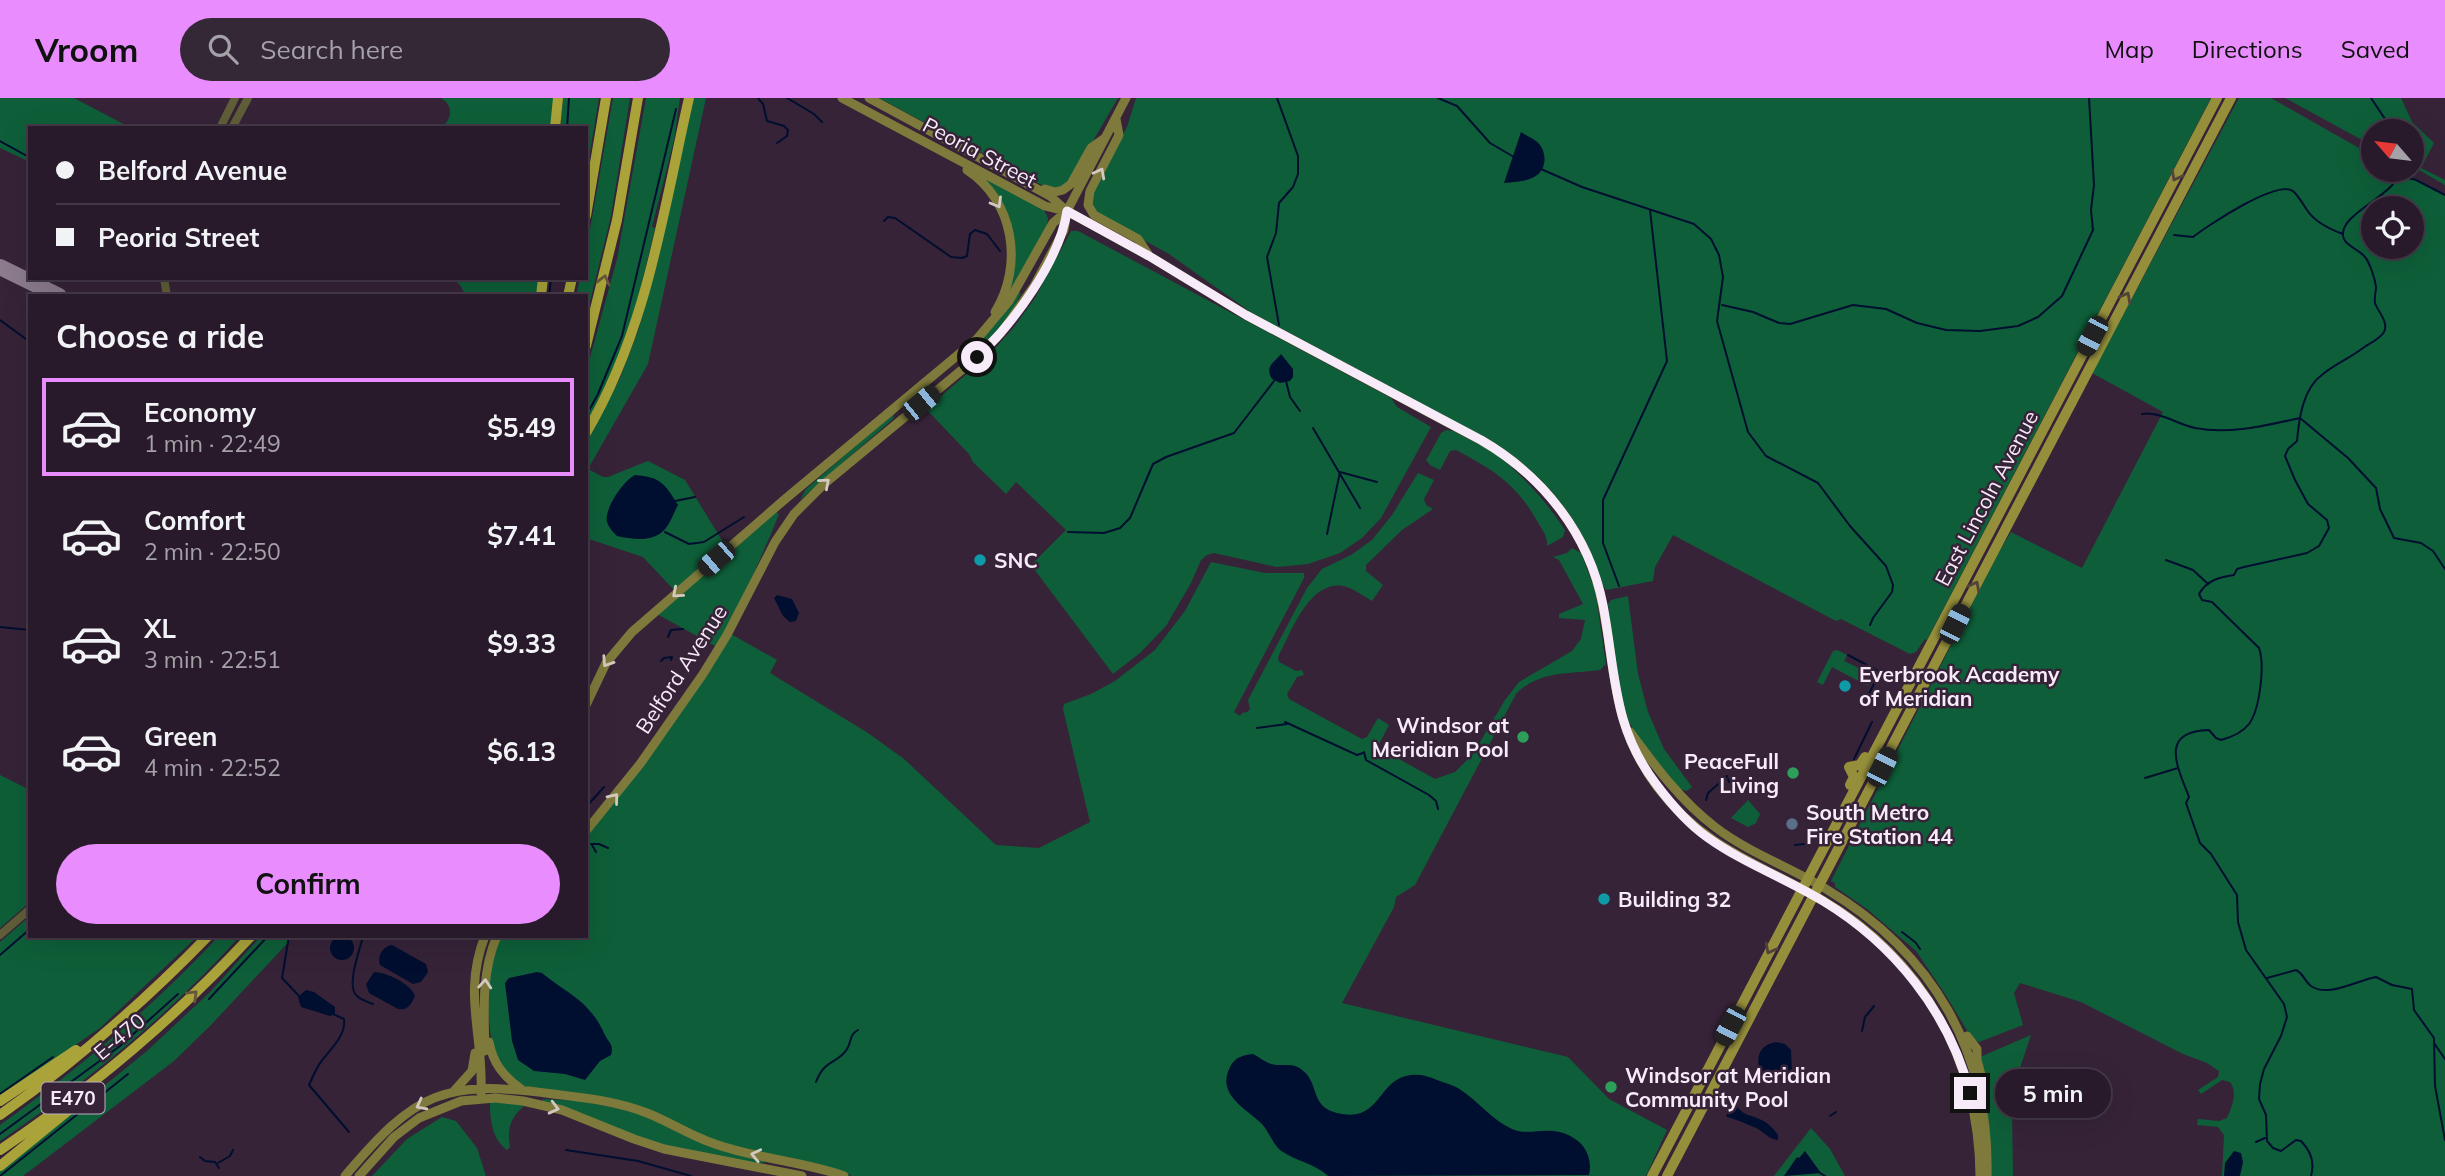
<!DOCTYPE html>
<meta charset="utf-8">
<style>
:root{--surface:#281a2a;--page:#342736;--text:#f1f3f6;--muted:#a5a1a8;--line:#443847;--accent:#e98dfe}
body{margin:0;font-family:Mulish,sans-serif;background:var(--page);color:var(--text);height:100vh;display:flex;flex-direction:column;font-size:26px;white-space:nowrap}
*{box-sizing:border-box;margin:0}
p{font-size:23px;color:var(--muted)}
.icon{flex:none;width:38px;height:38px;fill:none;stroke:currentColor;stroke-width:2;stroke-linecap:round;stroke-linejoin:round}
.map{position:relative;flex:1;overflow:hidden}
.side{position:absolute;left:28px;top:196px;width:560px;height:644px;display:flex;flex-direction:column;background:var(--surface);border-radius:0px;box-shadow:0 7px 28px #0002,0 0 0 2px var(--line)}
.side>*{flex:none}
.hud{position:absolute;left:28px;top:28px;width:560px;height:154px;border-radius:0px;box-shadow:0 7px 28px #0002,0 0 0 2px var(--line);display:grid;align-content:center;height:154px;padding:0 28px;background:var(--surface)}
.needle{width:46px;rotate:298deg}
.fabs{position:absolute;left:2361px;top:21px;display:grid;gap:14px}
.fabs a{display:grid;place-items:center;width:63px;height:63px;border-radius:50%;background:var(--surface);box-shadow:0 7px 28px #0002,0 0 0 2px var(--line);font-size:35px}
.end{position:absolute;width:32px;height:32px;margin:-16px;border:9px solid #f8ebf9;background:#111;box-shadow:0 0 0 4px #111}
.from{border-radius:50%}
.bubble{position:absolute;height:49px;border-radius:24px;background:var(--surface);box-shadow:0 7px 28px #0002,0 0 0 2px var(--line);font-size:23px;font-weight:700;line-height:49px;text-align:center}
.car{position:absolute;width:21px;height:42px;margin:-21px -10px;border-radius:9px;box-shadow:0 0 5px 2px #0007;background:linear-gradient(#222 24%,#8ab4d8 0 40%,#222 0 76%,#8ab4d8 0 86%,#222 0)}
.hud b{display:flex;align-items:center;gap:24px;height:66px;font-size:26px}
.hud b+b{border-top:2px solid var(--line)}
.hud i{width:18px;height:18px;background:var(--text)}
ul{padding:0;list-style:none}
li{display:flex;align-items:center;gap:21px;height:98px;margin:0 14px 10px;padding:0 14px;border:4px solid transparent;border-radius:0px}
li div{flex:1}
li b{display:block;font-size:26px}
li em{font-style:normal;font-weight:700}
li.selected{border-color:var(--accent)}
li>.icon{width:63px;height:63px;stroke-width:1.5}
h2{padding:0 28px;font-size:32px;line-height:84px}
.primary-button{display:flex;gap:14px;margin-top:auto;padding:14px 28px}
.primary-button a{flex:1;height:80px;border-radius:42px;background:var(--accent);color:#111;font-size:28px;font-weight:700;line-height:80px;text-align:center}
header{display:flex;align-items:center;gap:42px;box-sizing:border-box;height:98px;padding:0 35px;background:var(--accent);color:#111}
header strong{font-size:33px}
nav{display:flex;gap:38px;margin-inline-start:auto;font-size:24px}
.search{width:490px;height:63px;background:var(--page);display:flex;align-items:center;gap:18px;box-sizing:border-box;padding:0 24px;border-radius:38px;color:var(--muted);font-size:26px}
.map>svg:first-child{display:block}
.green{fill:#0e5f39;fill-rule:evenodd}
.water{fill:#000e30}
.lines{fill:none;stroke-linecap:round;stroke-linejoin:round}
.stream{stroke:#000e30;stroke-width:2}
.taxiway{stroke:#8c7c8e;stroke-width:16}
.tertiary{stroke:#605e38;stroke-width:8}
.secondary{stroke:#7e7a3b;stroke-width:9}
.primary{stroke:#958f3b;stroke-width:10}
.motorway{stroke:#a9a33a;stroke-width:10}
.oneway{stroke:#d3c9c0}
.oneway2{stroke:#524339}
.oneway3{stroke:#645639}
.route{stroke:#f8ebf9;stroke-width:9}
.culture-dot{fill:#0f9aa8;stroke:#362338;stroke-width:2.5}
.leisure-dot{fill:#2e9e5b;stroke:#362338;stroke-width:2.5}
.service-dot{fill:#5c6f8a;stroke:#362338;stroke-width:2.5}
.labels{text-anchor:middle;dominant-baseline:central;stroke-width:5;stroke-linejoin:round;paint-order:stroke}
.shield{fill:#362338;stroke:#beafbf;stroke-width:2}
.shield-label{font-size:19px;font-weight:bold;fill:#f8ebf9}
.street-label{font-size:21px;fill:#f8ebf9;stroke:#362338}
.poi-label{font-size:21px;font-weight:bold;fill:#f8ebf9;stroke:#362338;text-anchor:start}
</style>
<header>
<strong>Vroom</strong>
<div class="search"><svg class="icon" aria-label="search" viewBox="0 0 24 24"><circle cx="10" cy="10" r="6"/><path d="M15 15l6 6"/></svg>Search here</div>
<nav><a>Map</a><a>Directions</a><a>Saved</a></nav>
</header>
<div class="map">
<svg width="2445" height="1078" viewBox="0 0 2445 1078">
<rect width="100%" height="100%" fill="#362338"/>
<path class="green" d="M0,0H74L131,30H30V64L0,50Z
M441,0H554L551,30H436L446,25C453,16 451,6 441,0Z
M563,0H599L586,78V30H560Z
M613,0H630L611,118L586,220V198H576L580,180H586V154Z
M646,0H680L674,42L652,129L655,130L636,209L624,248L586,329V274L617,161Z
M692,0H706L648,266L588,371L603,379H608L648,363L685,382L726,449L675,493L643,459L586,440V343L620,280L639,230L655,169Z
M879,0H1118L1068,86L1063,90L1049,91Z
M1136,0H2211L1927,542L1925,541L1916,554L1910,556L1841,521L1836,523L1673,437L1655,469L1653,483L1606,492C1597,480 1594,461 1587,447C1565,402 1531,367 1488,341L1252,215L1169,156L1096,116L1091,109V97L1127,29Z
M2239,0H2271L2373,58V72H2398L2445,96V1078H2222L2224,1037L2218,1029L2197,1027L2198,1021L2219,1023L2227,1020C2232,1009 2238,994 2230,984L2222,982L2201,996L2198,992L2218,979L2219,973L2207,965L2183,956L2081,904L2020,885L2014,895L2023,927L1979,944L1972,941L1947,899L1916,853L1867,811L1835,789V785L1831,783L1996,459L2011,434L2082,470L2163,314L2092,275ZM2373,110H2412V149H2373Z
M2285,0H2401L2412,24L2434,45L2421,70L2445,82V87L2412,68V33H2373V48Z
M986,81L1044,112L1048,120L1047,128L1018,184L1008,196L1014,149Z
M1071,133H1078L1391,300L1397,309L1431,329L1381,420L1362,440L1340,455L1308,466L1277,469L1214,455L1207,457L1201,462L1191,485L1166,528L1140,555L1113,576L1031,467L1066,432L1016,384L1006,396L973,364L969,356L926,311L990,256L1014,229L1035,200Z
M453,180H539L538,198H466L460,187Z
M1019,194L1021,195C1010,223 990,240 969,261L967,260Z
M894,315L893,321L800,402L806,391Z
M1446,332L1453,333C1470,342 1488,350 1502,361C1526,381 1548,406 1565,432L1563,439L1547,448C1548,439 1542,431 1537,423C1516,385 1493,372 1456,352L1450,353L1440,372L1430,367L1426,362L1428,359L1441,335Z
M1418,375L1434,382L1424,401L1426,407L1433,411L1402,432L1366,467V473L1383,487L1372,503C1364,498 1355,492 1347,489C1310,478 1291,535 1278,559L1279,564L1296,573L1302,572L1304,577L1297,579L1287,596L1289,601L1362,641L1367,639L1378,620L1389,627L1379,646L1381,651L1435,681L1455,674L1473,656L1505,602L1519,584L1572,553L1581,541L1585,522L1559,520V516L1583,506L1559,462L1553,459L1567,455L1572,450L1581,455L1595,492L1606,566L1600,572C1572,576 1539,572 1516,596L1415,787L1396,799L1394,809L1342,905L1568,959L1609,1001L1667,1032L1646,1078H852L832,1070L719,1045L670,1022L523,988L509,979L492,949L488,914L489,873L500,838H586V737L605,715L731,536L777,562L770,575L868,635L904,661L996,747L1039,750L1090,724L1063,611L1064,606L1091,596L1115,583L1155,552L1185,513L1211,464L1265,475H1304V480L1234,614L1240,618L1242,615L1247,614L1250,611L1248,602L1307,490L1322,471L1351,457L1372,442L1392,417Z
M776,414L779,416C761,462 740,505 717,549L657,516Z
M1628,498L1638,576L1648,614L1664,651L1692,689L1687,693L1680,691L1639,642L1628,622L1618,586L1608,506L1611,502Z
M1837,552L1847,557L1844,563L1873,577L1868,588L1832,569L1823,587L1817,584L1833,553Z
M0,677L30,692V804L0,830Z
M1748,702L1760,716L1756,725L1748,729L1731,720Z
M30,818V838H198L100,930L0,999V844Z
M219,838H240C169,917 88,983 0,1043V1027C78,971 153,909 219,838Z
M261,838H294L211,927L174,963L23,1078H0V1072L147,953L210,894Z
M2031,937L2014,988L2012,1013L2013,1078H1990L1987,1007L1989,993L1980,959Z
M543,1001L580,1003L627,1012L766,1064L759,1066L654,1045L542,1004Z
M490,1004L525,1007C510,1020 507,1030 510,1049L507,1052C492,1041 490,1022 490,1004Z
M442,1019L456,1023L477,1050L486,1078H372L407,1041Z
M1811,1030L1830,1051L1845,1078H1774Z"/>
<path class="water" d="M1521,34C1525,37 1531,39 1536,43C1548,52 1548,74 1532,80C1524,84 1513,84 1504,85Z
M1281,256L1293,271V279L1290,283L1280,285L1272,281C1264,268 1275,264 1281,256Z
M635,377C661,379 665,386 678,407C674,414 672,421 668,427C657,445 635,442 617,438C613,434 609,430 607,424C604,411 623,383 635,377Z
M777,497L792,501L799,515L796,523L790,524L783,518L774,500Z
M330 850a12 12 0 1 1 24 0a12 12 0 1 1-24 0Z
M392,847L426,866L428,874L421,884L413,886L380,867C377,858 383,848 392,847Z
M374,874C387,874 411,886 415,898C412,905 408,913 398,911L369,895L366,886Z
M537,874L542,875C569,897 589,902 605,937C609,945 614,947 611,957L600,963L585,982L565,976L534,973L518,962L512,943L505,885L509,880Z
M306,892L314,894L335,909V916L330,918L301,909L298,899Z
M1776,944L1785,946L1791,952L1792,976L1777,980L1761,977C1756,963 1756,948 1776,944Z
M1253,956C1259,959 1265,964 1271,966C1282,969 1293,964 1302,972C1320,985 1309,1008 1337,1015C1382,1026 1376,981 1411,977C1421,976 1428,978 1437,982C1445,985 1454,987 1461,992C1479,1004 1491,1021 1512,1031C1532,1040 1552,1023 1578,1043C1588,1051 1592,1065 1589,1077L1328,1078C1314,1065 1295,1063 1280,1052C1272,1045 1269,1033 1261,1025C1245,1010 1216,996 1230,969C1235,959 1243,957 1253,956Z
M1734,1007C1738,1009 1743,1016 1748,1017C1762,1021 1770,1025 1778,1037V1042C1769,1041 1766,1036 1758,1031C1752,1028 1731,1019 1726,1019L1729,1011Z
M1805,1053L1821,1075L1784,1078L1797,1059L1799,1060Z
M2234,1053L2241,1055L2243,1064L2240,1078H2224L2225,1065Z"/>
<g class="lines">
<path class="stream" d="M758,0L763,6L767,23L784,28L788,32L787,38L777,45
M787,0L814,16L822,24
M1277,0L1298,58V76L1293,89L1279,105L1276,135L1267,159L1279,227
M1438,0L1457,8L1490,45L1514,59
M2371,0L2393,33
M567,30L569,0
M0,43L27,58
M2412,64L2417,68
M1541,71L1582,89L1694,126L1711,141L1719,157L1723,179L1717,223L1748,334L1766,358L1818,385L1850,428L1886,468L1893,487L1892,494L1873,520L1870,527
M2401,78L2416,82L2445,97
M884,123L888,119L895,120L951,159L962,160L967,158L970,136L975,132L987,136L1000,153
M2174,137L2193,139C2207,128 2280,79 2294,94C2299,99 2303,106 2307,112C2315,124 2329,131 2343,136
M549,198L551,180
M1722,207L1753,214L1779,225L1790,226L1853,207L1886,211L1917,225L1946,232L1980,233L2018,228L2038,219L2062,198L2093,132L2091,112L2094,87L2089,0
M0,222L30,244
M1286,283L1290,299L1300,313
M2142,316C2159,313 2179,327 2195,330C2230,337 2267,327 2300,320L2348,360L2376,390L2380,411L2394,440L2421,445L2433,453L2445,471
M586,318L598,296L622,238L676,11
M1313,330L1360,410
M675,403L695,399
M665,434L689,446L704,444L744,419
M1068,434L1104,435L1120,430L1130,420L1153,366L1166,359L1234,335L1274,283
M1327,436L1340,374L1377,384
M2166,462L2193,472L2207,485
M1619,488L1603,445V402L1667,263L1650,112
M0,529L30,532
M668,539L671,532L683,531
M1848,557L1880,574
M661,563L664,560L672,559L671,562
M1863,608L1880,574L1886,572
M1285,624L1357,657L1363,655
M1257,630L1287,626
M1364,654L1366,662L1429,697L1436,703L1438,711
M1854,661L1872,624
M1725,680L1727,678
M2145,680L2178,670
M1728,681L1729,684
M1706,702L1708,695L1724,681
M586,709L604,689
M591,746H599L608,750
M592,747L596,754
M1795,747L1804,746
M1902,834L1915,844
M289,838L282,880L300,899
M362,842C359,854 346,889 357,898C361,902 368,904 373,906
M1916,845L1920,851
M0,857L30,831
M2267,880L2296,872C2304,876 2304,883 2311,888C2328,900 2358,882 2376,879L2392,887L2412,891L2414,912L2434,940L2435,988L2445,1042
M209,901L268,838
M333,916L344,921C346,937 332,950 323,961C318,967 312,980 309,987L349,1034
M1862,933L1865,919L1874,908
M2434,945L2445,961
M816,984C825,960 838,966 847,951C852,943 849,937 858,932
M0,996L53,959
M1830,1018L1836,1014
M0,1036L120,948L178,896
M2256,1044L2265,1040
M566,1052L638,1063L691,1078
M200,1059L205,1063L215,1064L219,1070
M218,1065L230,1058L233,1052
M1817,1073L1825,1078
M0,1078L128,976
M2311,1078C2315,1064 2311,1053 2301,1043L2296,1042L2281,1053L2273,1050L2267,1043L2266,1017L2259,1001L2260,986L2264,971L2281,938L2287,919L2284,906L2246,852L2238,824L2237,797L2211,756L2200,745L2186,705L2189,699C2177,668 2159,633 2209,632L2216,640L2221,642C2232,639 2242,635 2249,626C2260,611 2265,567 2259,550L2212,504L2202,502L2199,496C2207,482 2220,479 2234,477L2237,471L2244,469L2307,455L2319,448L2329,430L2327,422L2308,406L2295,382L2285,358L2288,351L2297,343C2299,320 2303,290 2323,276C2335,266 2350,260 2363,250C2370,245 2380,241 2384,234C2389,224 2378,214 2375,205C2374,199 2376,194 2376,189C2375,181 2370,165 2365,159C2360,152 2343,147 2343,137C2341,114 2398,97 2400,72"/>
<path class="taxiway" d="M0,169L59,198"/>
<path class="tertiary" d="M220,30L235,0
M232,30L248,0
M164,180L167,198
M0,837L30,811"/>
<path class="secondary" d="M842,0L1045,108L1065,113
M869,0L1050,98L1067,113L1149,158L1246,217L1484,344C1544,379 1589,437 1602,505C1617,578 1611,627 1658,690C1704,750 1760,766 1822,802C1923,861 1979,962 1980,1078
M1116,21L1119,37L1090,93L1088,107L1094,117L1138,141L1148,156
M967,72C1014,103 1024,167 995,214
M1045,91L1055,94L1063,92L1071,86L1091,50L1105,40
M586,607L606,565L632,534L784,402L977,241L1009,203L1053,125L1067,113
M1630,634C1655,668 1681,703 1715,729C1749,755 1790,769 1826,791C1933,855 1990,954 1987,1078
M586,733L640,666L703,576L727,537L775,444L794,416L824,386L975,261L1001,235L1034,188L1064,132L1067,113L1126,0
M1967,938L1977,951V962L1985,992
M489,944C493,965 503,978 521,991
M485,953C484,915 481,874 497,838
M454,993L472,973L475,955
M481,995C484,937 462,896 485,838
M345,1078C416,994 443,981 553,996C585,1000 617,1003 647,1015C670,1024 691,1038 715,1046C757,1061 802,1063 844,1078
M359,1078L394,1039L419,1020L461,1003L495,1000L523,1003L562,1012L634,1041L664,1051L802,1078"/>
<path class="primary" d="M1850,687L1854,679L1849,669L1860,667L1865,659
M1652,1078L2217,0
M1667,1078L2231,0"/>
<path class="motorway" d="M555,30L558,0
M586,118L606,0
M541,198L543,180
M568,198L572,180
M586,248L617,122L638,0
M586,335C647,232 663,114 689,0
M0,1003L76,952
M0,1017C75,964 144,904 208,838
M0,1052C92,990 176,919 251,838
M0,1068L70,1011"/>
</g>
<defs><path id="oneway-chevron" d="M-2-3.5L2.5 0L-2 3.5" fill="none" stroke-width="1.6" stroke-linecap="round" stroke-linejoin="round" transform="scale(1.75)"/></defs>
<g class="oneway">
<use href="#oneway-chevron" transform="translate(1100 75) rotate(-62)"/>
<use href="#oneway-chevron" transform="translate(997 105) rotate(60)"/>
<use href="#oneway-chevron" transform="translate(825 385) rotate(-41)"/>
<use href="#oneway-chevron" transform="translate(677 495) rotate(139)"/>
<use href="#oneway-chevron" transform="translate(607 564) rotate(123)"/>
<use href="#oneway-chevron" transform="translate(614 700) rotate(-51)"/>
<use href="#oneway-chevron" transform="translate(485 886) rotate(-86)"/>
<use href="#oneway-chevron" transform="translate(421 1007) rotate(152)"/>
<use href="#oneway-chevron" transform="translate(554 1010) rotate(14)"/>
<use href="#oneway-chevron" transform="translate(756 1057) rotate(-168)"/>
</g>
<g class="oneway2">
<use href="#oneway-chevron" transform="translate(2176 78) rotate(118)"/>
<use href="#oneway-chevron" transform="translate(2126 199) rotate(-62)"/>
<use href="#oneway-chevron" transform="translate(1975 488) rotate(-62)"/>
<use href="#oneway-chevron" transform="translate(1770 851) rotate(118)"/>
</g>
<g class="oneway3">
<use href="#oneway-chevron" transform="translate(604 182) rotate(-76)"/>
<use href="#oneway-chevron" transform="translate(193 897) rotate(-44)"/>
</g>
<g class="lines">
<path class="route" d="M977,259C1013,226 1060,162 1067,113L1149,158L1246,217L1481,342C1543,378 1589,436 1603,507C1616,575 1612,628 1656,686C1671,706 1687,725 1707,739C1743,765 1785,780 1823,803C1894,846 1949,914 1970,995"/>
</g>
<g class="culture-dot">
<circle cx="980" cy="462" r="7"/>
<circle cx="1845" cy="588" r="7"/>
<circle cx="1604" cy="801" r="7"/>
</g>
<g class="leisure-dot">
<circle cx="1523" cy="639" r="7"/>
<circle cx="1793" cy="675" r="7"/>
<circle cx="1611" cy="989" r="7"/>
</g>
<circle class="service-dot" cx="1792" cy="726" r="7"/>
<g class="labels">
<rect class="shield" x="41.5" y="984.5" width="63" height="31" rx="5"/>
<g class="shield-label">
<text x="73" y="1000">E470</text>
</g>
<g class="street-label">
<text transform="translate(980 54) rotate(28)">Peoria Street</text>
<text transform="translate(1986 400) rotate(-62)">East Lincoln Avenue</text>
<text transform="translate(681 571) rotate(-57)">Belford Avenue</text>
<text transform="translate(119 938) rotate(-40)">E-470</text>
</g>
<g class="poi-label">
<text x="994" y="462">SNC</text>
<text x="1859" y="576">Everbrook Academy<tspan x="1859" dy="24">of Meridian</tspan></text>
<text x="1509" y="627" text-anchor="end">Windsor at<tspan x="1509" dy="24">Meridian Pool</tspan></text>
<text x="1779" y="663" text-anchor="end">PeaceFull<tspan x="1779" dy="24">Living</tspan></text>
<text x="1806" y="714">South Metro<tspan x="1806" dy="24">Fire Station 44</tspan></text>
<text x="1618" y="801">Building 32</text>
<text x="1625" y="977">Windsor at Meridian<tspan x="1625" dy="24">Community Pool</tspan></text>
</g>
</g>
</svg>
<div class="fabs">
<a><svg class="needle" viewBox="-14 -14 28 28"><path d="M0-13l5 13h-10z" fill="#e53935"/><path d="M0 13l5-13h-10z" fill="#a5a1a8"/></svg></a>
<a><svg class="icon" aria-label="locate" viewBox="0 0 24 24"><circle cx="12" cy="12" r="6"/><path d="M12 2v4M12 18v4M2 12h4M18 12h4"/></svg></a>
</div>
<i class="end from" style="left:977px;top:259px"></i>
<i class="end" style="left:1970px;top:995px"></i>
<div class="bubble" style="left:1995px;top:971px;width:116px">5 min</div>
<i class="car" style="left:2092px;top:238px;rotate:208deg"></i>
<i class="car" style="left:921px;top:305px;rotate:51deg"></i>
<i class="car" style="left:716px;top:461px;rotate:229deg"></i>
<i class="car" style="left:1955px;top:526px;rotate:27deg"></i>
<i class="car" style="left:1882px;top:669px;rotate:27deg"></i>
<i class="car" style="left:1730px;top:928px;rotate:208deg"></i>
<div class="hud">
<b><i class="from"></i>Belford Avenue</b>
<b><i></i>Peoria Street</b>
</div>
<section class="side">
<h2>Choose a ride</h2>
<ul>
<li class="selected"><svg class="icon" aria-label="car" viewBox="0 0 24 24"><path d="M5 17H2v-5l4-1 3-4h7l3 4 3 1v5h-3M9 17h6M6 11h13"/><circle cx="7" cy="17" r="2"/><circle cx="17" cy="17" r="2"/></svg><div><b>Economy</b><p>1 min · 22:49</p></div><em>$5.49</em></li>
<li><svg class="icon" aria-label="car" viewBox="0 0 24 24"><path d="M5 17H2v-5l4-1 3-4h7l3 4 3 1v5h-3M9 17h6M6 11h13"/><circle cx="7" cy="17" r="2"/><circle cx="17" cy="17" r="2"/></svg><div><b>Comfort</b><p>2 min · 22:50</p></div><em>$7.41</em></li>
<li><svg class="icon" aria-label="car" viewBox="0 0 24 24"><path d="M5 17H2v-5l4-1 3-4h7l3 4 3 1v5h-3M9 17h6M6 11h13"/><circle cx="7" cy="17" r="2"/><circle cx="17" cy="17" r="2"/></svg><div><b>XL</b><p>3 min · 22:51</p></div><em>$9.33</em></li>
<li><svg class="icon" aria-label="car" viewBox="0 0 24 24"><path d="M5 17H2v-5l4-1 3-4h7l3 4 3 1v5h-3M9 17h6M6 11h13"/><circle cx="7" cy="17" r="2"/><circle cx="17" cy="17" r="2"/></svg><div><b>Green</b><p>4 min · 22:52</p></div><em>$6.13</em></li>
</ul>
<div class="primary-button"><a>Confirm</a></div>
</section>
</div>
